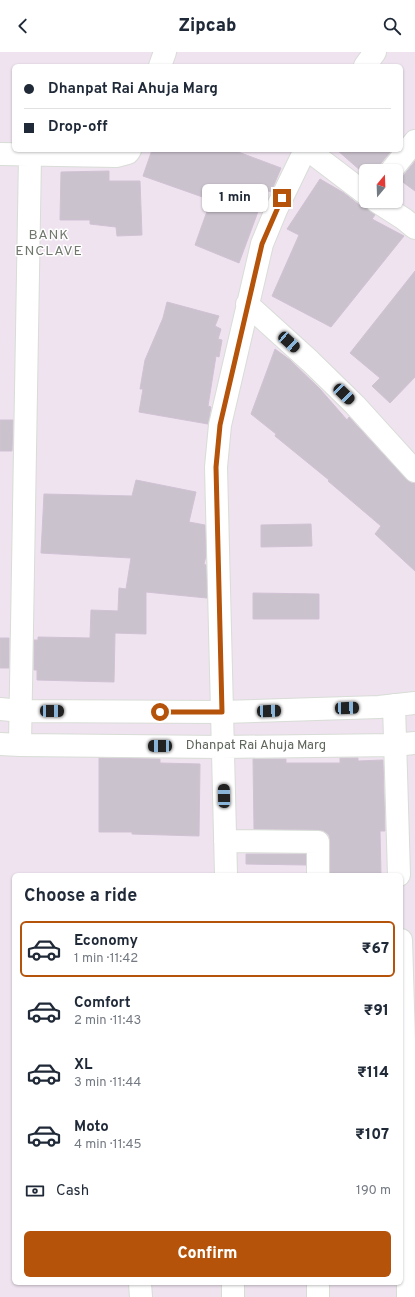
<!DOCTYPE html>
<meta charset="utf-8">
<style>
:root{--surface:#fff;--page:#f2f2f3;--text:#1f2937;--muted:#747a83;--line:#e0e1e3;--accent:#b45309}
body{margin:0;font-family:Overpass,sans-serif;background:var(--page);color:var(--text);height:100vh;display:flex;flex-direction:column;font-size:15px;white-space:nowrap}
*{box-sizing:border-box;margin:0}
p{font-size:13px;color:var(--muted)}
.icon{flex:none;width:22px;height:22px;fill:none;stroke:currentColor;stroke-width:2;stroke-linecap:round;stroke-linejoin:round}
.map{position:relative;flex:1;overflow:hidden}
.drawer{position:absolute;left:12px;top:821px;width:391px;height:412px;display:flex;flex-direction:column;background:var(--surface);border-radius:6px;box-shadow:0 1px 3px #0004}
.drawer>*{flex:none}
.hud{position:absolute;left:12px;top:12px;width:391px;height:88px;border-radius:6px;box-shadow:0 1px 3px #0004;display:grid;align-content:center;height:88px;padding:0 12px;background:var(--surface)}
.needle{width:26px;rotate:19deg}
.buttons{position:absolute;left:359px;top:112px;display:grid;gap:8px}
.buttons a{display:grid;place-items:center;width:44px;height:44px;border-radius:6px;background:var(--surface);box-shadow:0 1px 3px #0004;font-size:20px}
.end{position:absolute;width:18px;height:18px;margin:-9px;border:5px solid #b45309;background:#fff;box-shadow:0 0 0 2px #fff}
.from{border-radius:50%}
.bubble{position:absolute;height:28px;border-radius:6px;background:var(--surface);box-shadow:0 1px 3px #0004;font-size:13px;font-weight:800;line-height:28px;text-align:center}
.car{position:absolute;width:12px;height:24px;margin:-12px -6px;border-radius:5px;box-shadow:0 0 3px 1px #0007;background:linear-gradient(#222 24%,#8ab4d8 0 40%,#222 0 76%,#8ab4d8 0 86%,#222 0)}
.hud b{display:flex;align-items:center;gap:14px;height:38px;font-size:15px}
.hud b+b{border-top:1px solid var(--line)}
.hud i{width:10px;height:10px;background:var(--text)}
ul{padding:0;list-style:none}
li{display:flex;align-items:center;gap:12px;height:56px;margin:0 8px 6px;padding:0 4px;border:2px solid transparent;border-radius:6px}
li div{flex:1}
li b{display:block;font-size:15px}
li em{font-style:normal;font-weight:800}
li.active{border-color:var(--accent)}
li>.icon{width:36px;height:36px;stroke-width:1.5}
h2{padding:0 12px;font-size:18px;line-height:48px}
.pay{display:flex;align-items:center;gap:10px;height:44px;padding:0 12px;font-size:15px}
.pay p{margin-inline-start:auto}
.cta{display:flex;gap:8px;margin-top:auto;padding:8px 12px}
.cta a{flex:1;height:46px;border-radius:6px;background:var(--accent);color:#fff;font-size:16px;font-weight:800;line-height:46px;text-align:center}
header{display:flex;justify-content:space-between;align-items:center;height:52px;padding:0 12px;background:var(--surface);font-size:18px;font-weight:800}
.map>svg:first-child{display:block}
.building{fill:#cac2cd;stroke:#d1c1d4}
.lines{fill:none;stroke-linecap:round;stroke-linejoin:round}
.street-casing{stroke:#d8ddd6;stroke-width:24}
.street{stroke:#fff;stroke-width:22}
.route{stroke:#b45309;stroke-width:5}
.labels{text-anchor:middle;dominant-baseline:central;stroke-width:3;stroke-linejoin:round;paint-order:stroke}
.street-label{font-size:13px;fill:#5e655b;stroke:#fff}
.neighbourhood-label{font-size:14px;letter-spacing:1px;fill:#70776c;stroke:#fff}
</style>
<header><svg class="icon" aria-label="back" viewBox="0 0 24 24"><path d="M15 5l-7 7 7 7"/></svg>Zipcab<svg class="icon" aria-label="search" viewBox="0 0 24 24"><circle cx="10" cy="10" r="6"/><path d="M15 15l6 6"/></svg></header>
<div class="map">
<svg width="415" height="1245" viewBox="0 0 415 1245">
<rect width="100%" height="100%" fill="#eee3ef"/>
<path class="building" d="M152,98H233L281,116L271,140L266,138L239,211L195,193L211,148L143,124Z
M337,98H392L381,111L379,119H361Z
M415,109V139L400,128Z
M109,119V129H140L142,183L117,184L116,175L90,172V168H60L61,120Z
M320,127L344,141L358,152L365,154L375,163L372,167L404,184L331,275L272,244L299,183L287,177Z
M415,219V325L390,351L372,334L380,326L350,301Z
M167,250L219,264L215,274L221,277L218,287L222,288L219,305L216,304L208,354L211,355L208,372L139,360L143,337H140L145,308L163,266Z
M275,297L290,308L320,337L347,368L349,365L406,427L411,431H415V519L375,482L381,474L328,429L329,428L275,384L276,382L251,362Z
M0,368H13L12,399H0Z
M136,428L196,440L189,470L205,473L206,504L204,512L206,513L207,546L146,540V582L115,581L114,630L37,628V618H34V588H38V585L90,586L91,558L118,559L119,536L126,537L131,506L41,501L44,442L132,444Z
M311,472L312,494L261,495V473Z
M253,541L319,542V567H253Z
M0,586H9V616H0Z
M99,706L160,707V711L200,712L199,784L132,782V780H99Z
M340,706H358V709L383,708L385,779H380L381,823H330V790L329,783L324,779L318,778L254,777L253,707H286V711H340Z
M246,802H306V813L246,812Z"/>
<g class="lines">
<g class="street-casing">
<path id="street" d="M160,14L165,0
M365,14L375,0
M308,98L366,142
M0,102L117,104L128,101L130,98
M391,119L415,89
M376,149L404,167L415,176
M247,252L310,309L355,353L415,419
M394,653L399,823
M0,657L21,659L222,660L379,655L415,651
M0,692L20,693L222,695L395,693L415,691
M20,693L30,104
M225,789L318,790V823
M226,823L216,415L220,373L262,192L276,158L305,98
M401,888L407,1089L408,1245
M140,1231L141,1245
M233,1231V1245
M318,1245V1231"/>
</g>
<use href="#street" class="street"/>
</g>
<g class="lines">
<path class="route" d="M160,660H222L216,415L220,373L262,192L282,146"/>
</g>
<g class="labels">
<g class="street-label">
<text x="256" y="694">Dhanpat Rai Ahuja Marg</text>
</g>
<g class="neighbourhood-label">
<text x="49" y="183">BANK<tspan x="49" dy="16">ENCLAVE</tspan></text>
</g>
</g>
</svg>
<div class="buttons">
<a><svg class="needle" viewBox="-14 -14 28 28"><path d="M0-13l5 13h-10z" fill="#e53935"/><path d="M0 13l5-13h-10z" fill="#747a83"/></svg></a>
</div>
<i class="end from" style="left:160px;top:660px"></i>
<i class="end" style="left:282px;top:146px"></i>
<div class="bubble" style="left:202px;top:132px;width:66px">1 min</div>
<i class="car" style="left:289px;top:290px;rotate:132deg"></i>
<i class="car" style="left:344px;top:342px;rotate:134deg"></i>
<i class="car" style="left:347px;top:656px;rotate:88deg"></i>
<i class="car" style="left:52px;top:659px;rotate:91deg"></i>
<i class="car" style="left:269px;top:659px;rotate:88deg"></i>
<i class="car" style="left:160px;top:694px;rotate:270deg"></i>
<i class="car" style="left:224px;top:744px;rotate:359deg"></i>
<div class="hud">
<b><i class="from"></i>Dhanpat Rai Ahuja Marg</b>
<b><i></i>Drop-off</b>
</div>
<section class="drawer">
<h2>Choose a ride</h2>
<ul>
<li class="active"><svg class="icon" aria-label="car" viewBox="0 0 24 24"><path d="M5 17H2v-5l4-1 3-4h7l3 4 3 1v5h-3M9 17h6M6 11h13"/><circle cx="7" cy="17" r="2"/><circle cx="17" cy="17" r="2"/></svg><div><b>Economy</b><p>1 min · 11:42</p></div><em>₹67</em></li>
<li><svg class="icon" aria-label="car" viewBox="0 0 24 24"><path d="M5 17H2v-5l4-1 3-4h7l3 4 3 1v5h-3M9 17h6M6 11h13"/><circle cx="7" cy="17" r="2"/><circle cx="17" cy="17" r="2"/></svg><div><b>Comfort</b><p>2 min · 11:43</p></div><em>₹91</em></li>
<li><svg class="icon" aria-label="car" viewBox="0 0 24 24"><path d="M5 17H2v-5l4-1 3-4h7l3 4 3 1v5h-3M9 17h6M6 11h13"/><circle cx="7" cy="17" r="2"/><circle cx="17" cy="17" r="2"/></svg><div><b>XL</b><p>3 min · 11:44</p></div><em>₹114</em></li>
<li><svg class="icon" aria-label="car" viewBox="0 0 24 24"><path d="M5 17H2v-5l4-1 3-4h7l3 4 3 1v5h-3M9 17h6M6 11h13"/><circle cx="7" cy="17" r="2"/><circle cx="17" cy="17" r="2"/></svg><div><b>Moto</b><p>4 min · 11:45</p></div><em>₹107</em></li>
</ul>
<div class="pay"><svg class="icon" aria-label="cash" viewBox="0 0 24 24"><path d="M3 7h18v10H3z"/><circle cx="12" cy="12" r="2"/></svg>Cash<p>190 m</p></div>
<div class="cta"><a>Confirm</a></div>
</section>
</div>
